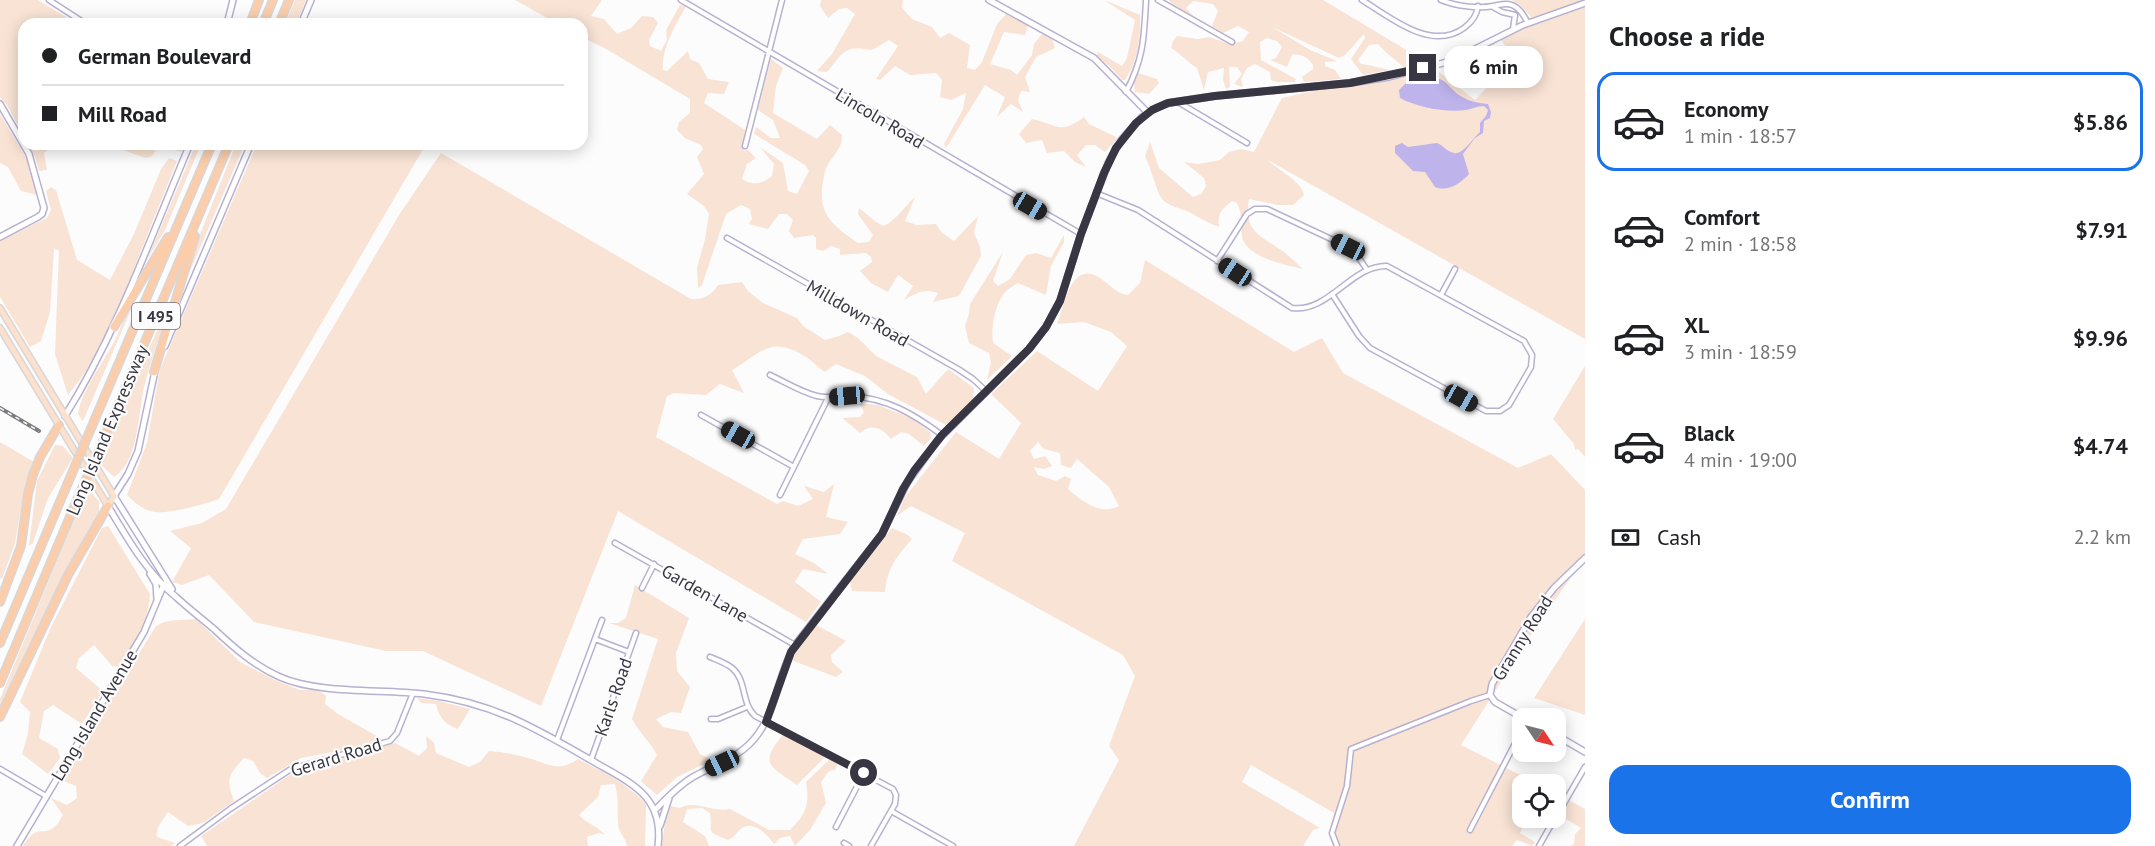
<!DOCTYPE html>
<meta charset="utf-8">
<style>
:root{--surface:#fff;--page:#f6f6f6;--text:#202124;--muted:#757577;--line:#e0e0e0;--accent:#1a73e8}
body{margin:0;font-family:"PT Sans",sans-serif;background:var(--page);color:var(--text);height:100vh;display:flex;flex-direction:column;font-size:22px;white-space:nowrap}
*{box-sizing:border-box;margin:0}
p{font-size:20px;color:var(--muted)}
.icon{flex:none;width:33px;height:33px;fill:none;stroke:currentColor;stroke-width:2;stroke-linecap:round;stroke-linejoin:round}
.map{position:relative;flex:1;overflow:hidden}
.details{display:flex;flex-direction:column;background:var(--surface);width:570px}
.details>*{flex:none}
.top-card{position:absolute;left:18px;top:18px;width:570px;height:132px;border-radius:18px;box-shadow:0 3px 15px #0003;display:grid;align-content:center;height:132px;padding:0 24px;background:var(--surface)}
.needle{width:39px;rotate:125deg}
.fabs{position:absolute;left:1512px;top:708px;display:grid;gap:12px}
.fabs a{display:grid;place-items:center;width:54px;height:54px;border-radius:12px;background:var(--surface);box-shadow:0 3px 15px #0003;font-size:30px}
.end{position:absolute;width:27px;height:27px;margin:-14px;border:8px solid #383642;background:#fff;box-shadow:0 0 0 3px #fff}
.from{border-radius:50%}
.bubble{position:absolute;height:42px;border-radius:18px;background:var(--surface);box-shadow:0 3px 15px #0003;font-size:20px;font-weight:700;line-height:42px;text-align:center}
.car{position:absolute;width:18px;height:36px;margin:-18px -9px;border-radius:8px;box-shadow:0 0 4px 2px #0007;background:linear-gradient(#222 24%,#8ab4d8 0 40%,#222 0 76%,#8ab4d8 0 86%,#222 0)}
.top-card b{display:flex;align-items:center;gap:21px;height:57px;font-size:22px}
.top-card b+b{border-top:2px solid var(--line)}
.top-card i{width:15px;height:15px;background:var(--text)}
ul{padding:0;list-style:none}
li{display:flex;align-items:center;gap:18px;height:99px;margin:0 12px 9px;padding:0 12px;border:3px solid transparent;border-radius:18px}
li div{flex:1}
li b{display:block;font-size:22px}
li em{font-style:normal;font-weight:700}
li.active{border-color:var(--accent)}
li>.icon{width:54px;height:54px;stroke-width:1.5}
h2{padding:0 24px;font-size:27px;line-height:72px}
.pay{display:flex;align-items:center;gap:15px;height:66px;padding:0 24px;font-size:22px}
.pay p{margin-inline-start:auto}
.primary-button{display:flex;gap:12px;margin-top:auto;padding:12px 24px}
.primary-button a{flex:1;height:69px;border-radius:18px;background:var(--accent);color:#fff;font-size:24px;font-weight:700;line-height:69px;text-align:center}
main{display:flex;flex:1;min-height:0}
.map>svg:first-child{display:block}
.green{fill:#f8e3d4;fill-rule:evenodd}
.water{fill:#beb3eb}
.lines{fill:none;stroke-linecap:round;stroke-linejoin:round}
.street-casing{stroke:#b6b1d0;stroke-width:7}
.secondary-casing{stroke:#b6b1d0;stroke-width:8}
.primary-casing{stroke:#d7d7d9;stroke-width:8}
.highway-casing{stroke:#d7d7d9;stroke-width:10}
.street{stroke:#fff;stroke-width:4}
.secondary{stroke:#fff;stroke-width:5}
.primary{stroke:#fde1cc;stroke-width:5}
.highway{stroke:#fbcdaa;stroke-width:7}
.rail-casing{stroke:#7c7b82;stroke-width:4}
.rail{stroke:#fcfcfc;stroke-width:1.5;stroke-dasharray:4.5;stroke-linecap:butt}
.highway-bridge-casing{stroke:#d7d7d9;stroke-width:10;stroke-linecap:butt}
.highway-bridge{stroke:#fbcdaa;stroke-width:7}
.route{stroke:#383642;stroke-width:8}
.labels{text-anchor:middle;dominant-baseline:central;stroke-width:4.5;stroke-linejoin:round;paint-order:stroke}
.shield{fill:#fcfcfc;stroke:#73717a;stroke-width:1.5}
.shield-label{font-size:16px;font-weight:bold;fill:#383642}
.street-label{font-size:18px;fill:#383642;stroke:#fcfcfc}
</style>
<main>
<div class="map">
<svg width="1585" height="846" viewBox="0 0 1585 846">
<rect width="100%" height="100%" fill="#fcfcfc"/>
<path class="green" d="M0,0H38L74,22L73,24H24V84L20,90L24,98V137L7,105L0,97Z
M295,0H306L296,24H285Z
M515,0H602L591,16L604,19L617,34L631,28L642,16L653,17L658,23L649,40L650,46L661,51L667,40L666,30L680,5L686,6C676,25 661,48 663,70L667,71L688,51L690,59L699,63L708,79L729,82L724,94L708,93L704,103L745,130L744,151L748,150L756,158L747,164L742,179C752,186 763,184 772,176L774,164L760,147L783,163L788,191L797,194L809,171L805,165L754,134L756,127L771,138H780L773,120L758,110L771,59L783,68L776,86L773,113L817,139L830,125L842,135C843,149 831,156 826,168C824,172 824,178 823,182C817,215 834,226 858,243L869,242L873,235L858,214L859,208L876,222L884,226C897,219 904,207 915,197L905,221L917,225L936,224L941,232L954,241L978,216L974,233L980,247L981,256L959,296L933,302L938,293C924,288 916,293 904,300L913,286L898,275L888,292L871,283L860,271L872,262L871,257L866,253L840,255V249L831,246L823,251L816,249V238L813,235L794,238L789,231L793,220L787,214H779L768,229L749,224L752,219L750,209L741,205L726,214L702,285L698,288L697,268L705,239L709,214L704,206L687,194L704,174L697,157L703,149L701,145L685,138L677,130L679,122L690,113V99L608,50L582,37V24H558Z
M821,0H903L902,8L912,19L932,27L940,38L949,33L970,45L967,68L975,70L982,62L997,24L1007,13L1028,25L1025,35L1004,32L990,64L1011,70L1017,75L1032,55L1034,44L1042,34L1052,38L1055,48L1036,57L1025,77L1030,92L1021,91L1018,100L1023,112L1011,104L997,117L1005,97L985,85L946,148L944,144L963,109L966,93L951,100L940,97L942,80L936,73L910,75L895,66L880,80L876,79L898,46L889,40L872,50C843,45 844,52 827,72L817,71L832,54L855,14L847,8L839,9L828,18L820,6Z
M1104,0L1140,15C1141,38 1138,61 1125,80H1122L1109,66L1096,57L1098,52L1122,66L1127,58L1135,20Z
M1169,0H1323L1428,63C1467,55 1494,33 1531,17L1520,5L1512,0H1585V339L1268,160C1278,171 1300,179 1304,195L1293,205H1278L1249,199C1244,231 1259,235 1281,250C1289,255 1296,263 1303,269C1285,265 1245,257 1242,236C1240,224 1243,214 1237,203L1232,201C1222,209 1217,213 1219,227C1208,223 1199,217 1189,212C1180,208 1166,206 1160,196C1155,185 1151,169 1145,156L1150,142L1159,168L1193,197L1201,194L1206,186L1204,178L1184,162L1198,164L1220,160L1229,152L1241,149L1254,152L1282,98L1408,69H1405C1396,59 1386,54 1378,44L1369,45L1358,60L1361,64C1371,65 1379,68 1390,70L1363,75L1351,59L1365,38L1364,34L1345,55L1339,58L1272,27L1310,50L1337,61L1325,62V66L1335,70L1341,79L1304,82L1302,77L1313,69V65C1308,58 1301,53 1292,55L1287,67L1270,60L1276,58L1282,47L1277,41L1267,38L1260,42L1261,60L1296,79L1295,82H1276L1271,80L1270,72L1255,64L1247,68L1241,79L1243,87L1234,84L1242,74L1237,67H1229L1230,87L1226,89L1223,80L1224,68L1208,72L1204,90L1197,68C1187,62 1181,54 1171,48L1173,41L1177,36L1198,39L1209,37L1230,44L1243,41L1249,32L1238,26L1223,33L1212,26L1218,11L1213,4L1193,1L1186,8L1195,18L1170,2ZM1500,38L1514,59L1475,100L1434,68Z
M1138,73L1157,79L1159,83L1149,94L1135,92L1134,83Z
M0,114L28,161L38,195L21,191L8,167L0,163Z
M1084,117L1089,124L1118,138L1105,152L1095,145H1086L1077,155L1086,167L1075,162L1064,151L1047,153L1042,140L1026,143L1019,134L1032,119C1058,125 1060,135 1084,117Z
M28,144H54L44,153L47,170L39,171L35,157Z
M105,144H178L182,147V152L159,146L152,156L146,158Z
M196,144H201L165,230L147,260Z
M236,144H245L180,294L193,252Z
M257,144H426L219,499C207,504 168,514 155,512C143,510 135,503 127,495L147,443L160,369Z
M441,153L691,299C703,300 712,295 718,285L742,282L748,291L763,303L797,318L803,326L825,340L839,336L848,332L858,338L876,356L917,377L926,394L948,369L974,388L973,400L946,425L888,394L865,376L836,364L825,372C818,368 813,361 806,357C770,335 763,352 732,370L744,393L720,384L706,395L674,393L667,396L656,437L777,504L783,501L798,506L813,499L804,486L824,492L834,484L826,517L848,522L840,534L803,539L795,554L814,563L828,574L803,569L795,582L821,602L806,622L618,511L541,706L423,651H386L254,622L209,575L182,585L172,582L191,548L170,531L202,523L226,509L399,215Z
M169,158L177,161L122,298L96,358L68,395L55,354L59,250L54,249L50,312L41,341L30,347L0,297V241L47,218L51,210L46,191L51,187L56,190L77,260L110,280L134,234L161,169Z
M1064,235V242L1051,266L1046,295L1018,283C1013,286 1006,290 1003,295C994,308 991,328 993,343L1012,356L987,380L991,362L989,353L969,343L965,326L969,314L970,304L1003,252L993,281L998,286L1010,279L1026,255L1036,253L1051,258Z
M1145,260L1294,352L1322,338L1343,373L1518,468L1551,454L1585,490V558L1537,625L1461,745L1538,784H1522V818H1531V826L1523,827L1520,833L1535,842L1532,846L1517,840L1512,846H1333L1329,835L1334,813L1251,765L1242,782L1320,828L1313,830L1303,846H1074L1119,760L1109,746L1135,676L1123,655L952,561L965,533L911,506L897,516L905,497L956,432L999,459L1021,423L991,394L1037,351L1098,391L1127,346L1111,332L1084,322L1057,324C1065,304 1072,255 1104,281C1112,287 1118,294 1128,295L1140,283ZM1038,442L1044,449L1060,453L1061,465L1071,468L1077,459L1109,487L1119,506C1101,516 1081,501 1068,489L1071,479L1065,476L1056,481L1038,475L1034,467L1044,469L1052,466L1045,456L1034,459L1030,451Z
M135,299L134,303L83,421L78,414C83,387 102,365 114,342C122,327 125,312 135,299Z
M161,322L164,324C157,345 149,366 144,387C138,413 139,462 114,477L100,464L103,449Z
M1585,366V457L1578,449L1575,450L1574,444L1553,419Z
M859,403L878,405L911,418L930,432L931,438L924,446L909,434L901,432L891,439C882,428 872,423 860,433L842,418L860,417L864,412Z
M0,442L34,462L22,503L15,543L2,579L0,578Z
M55,445L63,446L73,458L48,498L33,543L29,546L37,481Z
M87,488L99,501V513L59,588L0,711V699Z
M108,526L150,594C149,621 133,644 120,667L112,666L94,645L79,658L76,668L103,691L82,724L53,705L44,711L39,738L58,749L60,758L48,774L22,754L28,733L30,712L20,702L51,627L102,528Z
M892,528L908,535L912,539C897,556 887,568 885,592L852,591L850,582Z
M635,585L689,618L676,653L677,671L690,687L681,713L671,712L656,719L663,727L688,732L700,754L712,760L677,777L657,795L641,781L657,755C650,742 639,732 632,719L658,639L609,623H618L626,618Z
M196,619L240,662L277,681L300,690H318L326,696L325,704L338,714L382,739L365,746L301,758L267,778L260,773L253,761L244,758C228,775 226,779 234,801L203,823L188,826L168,812C163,820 155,828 157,837L175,843L171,846H23C39,821 41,838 54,827C58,825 60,819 63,815L51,798L67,805L77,798L76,786L61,780L156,626C169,618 181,621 196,619Z
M1585,619V715L1534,698Z
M816,625L846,641L831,655L832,662L843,672L836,677L791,660Z
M417,698L439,701L470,709L458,729C444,724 439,717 436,704L421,703Z
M784,733L826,756L797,785C768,765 759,764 784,733Z
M426,736L434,743L436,753L469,767L480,762L489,751C502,752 515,754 528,758C549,764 557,773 578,759C603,772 627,783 646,804L645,846H627C626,838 618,832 618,824C617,810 619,798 615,784L601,785L598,797L579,815C587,824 598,826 605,835L599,833L587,837L588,846H207L201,836L297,770L395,743L419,756L427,748Z
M831,758L838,762L835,770L829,771L821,782L826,803L810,830L795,846L790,836L780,838L774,844C769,836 754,820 742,828C736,832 735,837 728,840C704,830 713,834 710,813L702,808L687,809L683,822L705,836L709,846H662L667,805L679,808C697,799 712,813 730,809L769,830H790C806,814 810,805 806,782Z
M1556,793L1585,809V846H1571L1574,844L1575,834L1581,828L1556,813Z"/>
<path class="water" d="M1433,77C1444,79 1446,83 1453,90C1463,100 1475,103 1488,104L1491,112L1490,118L1484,121L1483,133L1475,138L1463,154L1469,174C1460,184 1448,192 1435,187L1425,172L1413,171L1395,153V146L1402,143L1408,147L1437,143C1443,145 1447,152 1454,153C1463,155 1473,138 1480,132V123L1486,116L1488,110L1484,106C1477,106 1472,109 1466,110C1447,113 1416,107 1400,98L1399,90L1408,81Z"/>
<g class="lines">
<g class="street-casing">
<path id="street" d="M49,0L86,24
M681,0L1081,234
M1158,0L1232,42
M1362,0C1390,17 1431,52 1464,28C1472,22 1477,16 1478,6
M1441,0C1455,6 1478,9 1493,6C1501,5 1505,2 1512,5C1520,8 1524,16 1528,23
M1493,7L1502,12L1515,15L1513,29
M1126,92C1144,58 1144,37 1146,0
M1178,102L1247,143
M745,146L782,0
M1096,193L1138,210L1292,308C1329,313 1351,265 1387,266L1524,341L1532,355L1531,367L1509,405L1500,411H1486L1370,348L1359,336L1332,294
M727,238L958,369L973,379L986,391
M1217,261L1247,214L1255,209H1267L1348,247L1357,255L1367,270
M1441,295L1455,269
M770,375C785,382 801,392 817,396C828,399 838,395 849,396C887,398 912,413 942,435
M701,415L794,467
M780,495L828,398
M615,543L795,645
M642,588L654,564
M595,639L629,652
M710,657C717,660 726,663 732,668C747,680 741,703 755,716L893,789L896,795L895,804L871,846
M711,719H718L747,707
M557,740L602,620
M591,760L636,633
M0,769L46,796
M891,811L953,846
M1556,817L1585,767
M836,827L864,773
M1470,830L1522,730
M844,843L849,846
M180,846L230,809L291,769L390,741L397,733L413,693
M1337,846L1332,833L1347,786L1351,749L1471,701L1490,695
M1539,846L1555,818"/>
</g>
<g class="secondary-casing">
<path id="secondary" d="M989,0L1094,58L1148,113
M227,24L233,0
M301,24L311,0
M0,104L29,154L44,208L42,214L38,217L0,237
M165,346L251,144
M155,371L138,451L128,474L114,496L172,589
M65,416C118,331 151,236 190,144
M108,506C127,538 147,573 176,597C188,608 201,618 214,629C234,648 255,666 280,677C318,694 381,689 424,694C495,703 535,728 596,763C633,784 664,797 658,846
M150,574L156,584L157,599
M1523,718L1495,702L1490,695L1492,684L1531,617L1554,588L1585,558
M1556,735L1585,752
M655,810C667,798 679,785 693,777C716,764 742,757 758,734C777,708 778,673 795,645L882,534L907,483L937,441L1029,349L1046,327L1060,301L1081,234L1109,161L1122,139L1142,117L1156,108L1168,103L1215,96L1350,83L1389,77L1451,61L1523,25L1585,3
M660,826L669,798
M17,846L144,632L164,584"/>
</g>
<g class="primary-casing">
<path id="primary" d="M0,308L114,496L108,506L0,328"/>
</g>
<g class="highway-casing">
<path id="highway" d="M250,24L259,0
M263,24L273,0
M279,24L289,0
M114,327L168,237
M154,372L195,236
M95,419L212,144
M105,436L229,144
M0,602L21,546L28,494L33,475L40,457L59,425
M0,643L67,485
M0,683L77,500
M0,717L68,575L108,506"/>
</g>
<use href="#street" class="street"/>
<use href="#secondary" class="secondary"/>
<use href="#primary" class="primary"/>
<use href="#highway" class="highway"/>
<g class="rail-casing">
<path id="rail" d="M0,408L39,431"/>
</g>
<use href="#rail" class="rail"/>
<g class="highway-bridge-casing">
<path id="highway-bridge" d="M67,485L95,419
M77,500L105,436"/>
</g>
<use href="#highway-bridge" class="highway-bridge"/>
</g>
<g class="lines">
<path class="route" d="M864,773L766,722L791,652L882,534L903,489L914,471L942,435L1029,349L1046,327L1060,301L1081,234L1104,173L1116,148L1136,123L1152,110L1168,103L1215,96L1350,83L1423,68"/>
</g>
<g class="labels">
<rect class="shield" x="132" y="303" width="48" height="26" rx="4.5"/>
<g class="shield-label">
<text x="156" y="316">I 495</text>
</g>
<g class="street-label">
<text transform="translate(880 118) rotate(31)">Lincoln Road</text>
<text transform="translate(858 313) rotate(30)">Milldown Road</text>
<text transform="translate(107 430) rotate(-67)">Long Island Expressway</text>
<text transform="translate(705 593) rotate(30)">Garden Lane</text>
<text transform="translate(1522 638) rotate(-58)">Granny Road</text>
<text transform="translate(613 697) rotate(-71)">Karls Road</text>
<text transform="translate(94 715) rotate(-59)">Long Island Avenue</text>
<text transform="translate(336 757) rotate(-17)">Gerard Road</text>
</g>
</g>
</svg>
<div class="fabs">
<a><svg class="needle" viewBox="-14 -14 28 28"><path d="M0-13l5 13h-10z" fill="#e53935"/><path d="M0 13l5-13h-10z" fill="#757577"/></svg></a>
<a><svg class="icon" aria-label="locate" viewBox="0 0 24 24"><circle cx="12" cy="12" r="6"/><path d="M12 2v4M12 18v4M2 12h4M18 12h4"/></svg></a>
</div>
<i class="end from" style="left:864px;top:773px"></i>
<i class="end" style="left:1423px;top:68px"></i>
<div class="bubble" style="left:1444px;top:46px;width:99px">6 min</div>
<i class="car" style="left:1030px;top:206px;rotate:120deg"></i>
<i class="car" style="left:1348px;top:247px;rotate:296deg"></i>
<i class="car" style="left:1235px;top:272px;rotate:303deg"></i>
<i class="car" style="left:847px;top:396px;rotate:265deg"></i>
<i class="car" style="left:1461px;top:398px;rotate:119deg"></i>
<i class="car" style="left:738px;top:435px;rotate:299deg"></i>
<i class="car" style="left:722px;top:763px;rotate:245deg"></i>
<div class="top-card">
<b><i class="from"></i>German Boulevard</b>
<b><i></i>Mill Road</b>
</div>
</div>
<section class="details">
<h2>Choose a ride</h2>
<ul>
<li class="active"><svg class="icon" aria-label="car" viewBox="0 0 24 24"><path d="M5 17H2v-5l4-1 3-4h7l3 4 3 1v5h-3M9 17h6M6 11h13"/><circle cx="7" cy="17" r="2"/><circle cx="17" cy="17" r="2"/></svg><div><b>Economy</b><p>1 min · 18:57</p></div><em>$5.86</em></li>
<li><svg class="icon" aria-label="car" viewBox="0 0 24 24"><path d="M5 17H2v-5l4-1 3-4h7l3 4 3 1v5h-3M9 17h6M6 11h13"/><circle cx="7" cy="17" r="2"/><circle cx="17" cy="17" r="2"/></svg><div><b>Comfort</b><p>2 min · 18:58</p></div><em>$7.91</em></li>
<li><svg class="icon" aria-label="car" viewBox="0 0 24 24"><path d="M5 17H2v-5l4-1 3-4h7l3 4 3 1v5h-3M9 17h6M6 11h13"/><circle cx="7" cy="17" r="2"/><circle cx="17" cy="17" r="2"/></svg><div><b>XL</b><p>3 min · 18:59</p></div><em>$9.96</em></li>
<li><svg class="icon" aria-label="car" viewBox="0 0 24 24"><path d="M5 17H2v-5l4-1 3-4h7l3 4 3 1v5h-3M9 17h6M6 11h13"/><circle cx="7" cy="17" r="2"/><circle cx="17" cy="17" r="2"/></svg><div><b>Black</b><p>4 min · 19:00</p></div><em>$4.74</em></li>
</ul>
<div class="pay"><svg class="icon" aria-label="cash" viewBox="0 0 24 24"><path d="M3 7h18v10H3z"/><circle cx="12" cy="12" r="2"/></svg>Cash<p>2.2 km</p></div>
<div class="primary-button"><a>Confirm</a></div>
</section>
</main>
